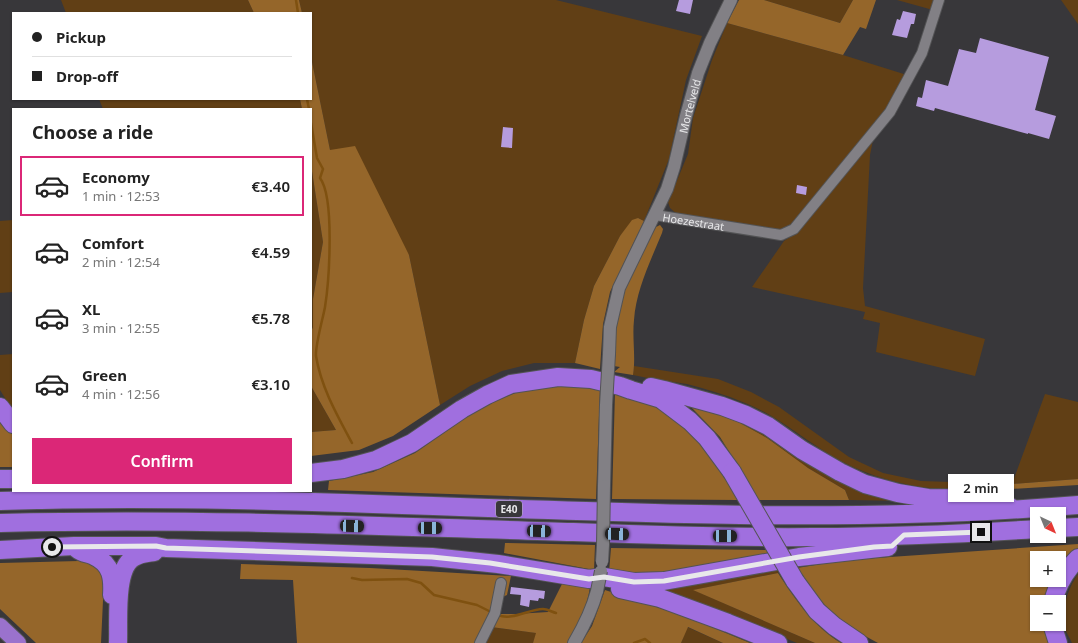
<!DOCTYPE html>
<meta charset="utf-8">
<style>
:root{--surface:#fff;--page:#f6f6f6;--text:#222;--muted:#767676;--line:#e0e0e0;--accent:#db2777}
body{margin:0;font-family:"Noto Sans",sans-serif;background:var(--page);color:var(--text);height:100vh;display:flex;flex-direction:column;font-size:15px;white-space:nowrap}
*{box-sizing:border-box;margin:0}
p{font-size:13px;color:var(--muted)}
.icon{flex:none;width:22px;height:22px;fill:none;stroke:currentColor;stroke-width:2;stroke-linecap:round;stroke-linejoin:round}
.map{position:relative;flex:1;overflow:hidden}
.drawer{position:absolute;left:12px;top:108px;width:300px;height:384px;display:flex;flex-direction:column;background:var(--surface);border-radius:0px;box-shadow:0 1px 3px #0004}
.drawer>*{flex:none}
.hud{position:absolute;left:12px;top:12px;width:300px;height:88px;border-radius:0px;box-shadow:0 1px 3px #0004;display:grid;align-content:center;height:88px;padding:0 20px;background:var(--surface)}
.needle{width:26px;rotate:137deg}
.fabs{position:absolute;left:1030px;top:507px;display:grid;gap:8px}
.fabs a{display:grid;place-items:center;width:36px;height:36px;border-radius:0px;background:var(--surface);box-shadow:0 1px 3px #0004;font-size:20px}
.end{position:absolute;width:18px;height:18px;margin:-9px;border:5px solid #e8e8ea;background:#111;box-shadow:0 0 0 2px #111}
.from{border-radius:50%}
.bubble{position:absolute;height:28px;border-radius:0px;background:var(--surface);box-shadow:0 1px 3px #0004;font-size:13px;font-weight:600;line-height:28px;text-align:center}
.car{position:absolute;width:12px;height:24px;margin:-12px -6px;border-radius:5px;box-shadow:0 0 3px 1px #0007;background:linear-gradient(#222 24%,#8ab4d8 0 40%,#222 0 76%,#8ab4d8 0 86%,#222 0)}
.hud b{display:flex;align-items:center;gap:14px;height:38px;font-size:15px}
.hud b+b{border-top:1px solid var(--line)}
.hud i{width:10px;height:10px;background:var(--text)}
ul{padding:0;list-style:none}
li{display:flex;align-items:center;gap:12px;height:60px;margin:0 8px 6px;padding:0 12px;border:2px solid transparent;border-radius:0px}
li div{flex:1}
li b{display:block;font-size:15px}
li em{font-style:normal;font-weight:600}
li.selected{border-color:var(--accent)}
li>.icon{width:36px;height:36px;stroke-width:1.5}
h2{padding:0 20px;font-size:18px;line-height:48px}
.primary-button{display:flex;gap:8px;margin-top:auto;padding:8px 20px}
.primary-button a{flex:1;height:46px;border-radius:0px;background:var(--accent);color:#fff;font-size:16px;font-weight:600;line-height:46px;text-align:center}
.map>svg:first-child{display:block}
.green{fill:#613f15}
.forest{fill:#95662a}
.lines{fill:none;stroke-linecap:round;stroke-linejoin:round}
.stream{stroke:#7f5110;stroke-width:2.5}
.building{fill:#b69cde}
.minor-casing{stroke:#535355;stroke-width:12}
.tertiary-casing{stroke:#535355;stroke-width:14}
.trunk-casing{stroke:#535355;stroke-width:18}
.motorway-casing{stroke:#535355;stroke-width:20}
.minor{stroke:#828085;stroke-width:10}
.tertiary{stroke:#828085;stroke-width:12}
.trunk{stroke:#9a72cd;stroke-width:16}
.motorway{stroke:#a06fdf;stroke-width:18}
.tertiary-bridge-casing{stroke:#535355;stroke-width:14;stroke-linecap:butt}
.motorway-bridge-casing{stroke:#535355;stroke-width:20;stroke-linecap:butt}
.tertiary-bridge{stroke:#828085;stroke-width:12}
.motorway-bridge{stroke:#a06fdf;stroke-width:18}
.route{stroke:#e8e8ea;stroke-width:5}
.labels{text-anchor:middle;dominant-baseline:central;stroke-width:4;stroke-linejoin:round;paint-order:stroke}
.shield{fill:#38373a;stroke:#b3b3b5;stroke-width:1}
.shield-label{font-size:10px;font-weight:bold;fill:#e8e8ea}
.street-label{font-size:11px;fill:#e8e8ea;stroke:#38373a}
</style>
<div class="map">
<svg width="1078" height="643" viewBox="0 0 1078 643">
<rect width="100%" height="100%" fill="#38373a"/>
<path class="green" d="M61,0H248L254,13H66Z
M299,0H556L702,36L686,80L669,159L644,221L638,218L620,236L594,286L584,320L575,363H534L502,371L470,386L440,405L409,255L330,150L311,57V13H302Z
M764,0H853L840,23Z
M897,0H935L933,10Z
M1061,0H1078V24Z
M727,23L843,55L907,75L889,105L869,133L788,229L777,231L679,216L670,208L668,202L688,154L693,118L712,60Z
M99,99H300L302,109H103Z
M873,140L870,155L863,288L865,306L985,339L975,376L876,352L880,323L863,319L865,312L752,287L784,241L793,235Z
M311,165L323,242L313,299V327L311,332Z
M13,220V292L0,293V221Z
M13,354V411L0,390V355Z
M634,366L718,379L751,392L779,407L849,457L883,473L921,481L1012,484L1045,394L1078,402V479L1012,484L1011,489C982,489 950,491 921,487C890,482 859,472 832,456C803,439 776,415 745,403C726,395 707,389 687,384C669,381 651,379 633,375Z
M311,386L336,430L311,432Z
M678,399L726,410L910,501L849,500L845,490L808,468L702,409L692,408Z
M777,568L778,573L694,590L815,643H797L723,613L661,590Z
M1078,574V643H1072C1070,638 1066,633 1065,628C1061,609 1067,590 1078,574Z
M491,627L537,633L533,643H482Z
M687,627L723,643H681Z"/>
<path class="forest" d="M248,0H299L302,13H254Z
M739,0H764L840,23L853,0H876L866,29L860,27L843,55L727,23Z
M311,57L330,150L355,146L409,255L440,405L393,436L359,450L311,456V432L336,430L311,386V332L313,327V299L323,242L311,165V109H302L300,99H311Z
M638,218L644,221L610,292L603,324L600,369L575,363L584,320L594,286L620,236L632,220Z
M660,225L663,229L662,233C651,260 636,290 634,320C632,338 636,357 633,375L614,372L620,367L614,366C615,345 615,325 620,305C626,277 643,252 656,227Z
M553,385L600,388L596,499L328,490L329,481L373,472L415,453L468,416L496,401L525,389Z
M615,392C625,395 637,397 647,401C691,421 716,460 738,500L612,499Z
M692,408L702,409L733,419L767,438L808,468L845,490L849,500H759L720,437Z
M0,420L13,434V467H0Z
M1078,479V485L1011,489L1012,484Z
M505,543L595,545L594,570L504,553Z
M1078,544V550L1059,569V558H1037V580H1053L1047,602H1037V624H1047L1051,643H878L854,630L833,614L808,587L797,568L846,560Z
M611,548L767,550L770,557L637,577L609,572Z
M79,561C93,561 99,566 104,579L101,643H36L0,609V563Z
M241,564L370,568L511,576L507,595L496,600L476,643H297L293,580L240,579Z
M778,573C795,599 813,626 841,643H815L693,590Z
M563,582L590,587C587,608 578,625 568,643H533L536,633L491,627L497,614H516L548,612Z
M605,590L690,618L750,643H723L688,627L681,643H581L592,626Z"/>
<g class="lines">
<path class="stream" d="M296,0L298,13
M307,99L309,109
M311,123L317,158L323,169L320,178C335,198 329,282 325,307C323,318 315,346 316,356C321,387 337,415 352,443
M352,578L362,580L407,579L421,583L434,595L477,605L491,612
M498,615C512,621 529,609 543,609C547,609 552,612 556,613
M634,643L645,639L650,643"/>
</g>
<path class="building" d="M679,0H693L690,14L676,11Z
M903,11L916,14L914,24H911L907,38L892,35L897,19L900,20Z
M980,38L1049,57L1035,110L1056,116L1049,139L1028,133V134L935,108L934,111L916,106L918,97L922,98L926,80L948,86L959,49L976,53Z
M503,127L513,128L512,148L501,147Z
M797,185L807,187L806,195L796,193Z
M511,587L545,591L544,599L539,598L538,601L530,600L529,607L520,605L521,595L510,594Z"/>
<g class="lines">
<g class="minor-casing">
<g id="minor">
<path id="s1" d="M655,215L781,235L794,229L890,112L922,53L939,0"/>
<path d="M480,643L495,613L501,583"/>
</g>
</g>
<g class="tertiary-casing">
<g id="tertiary">
<path id="s2" d="M609,354L610,327L619,288L667,189L674,167L686,116L698,73L710,43L731,0"/>
<path d="M604,486L606,405"/>
<path d="M574,643C584,626 592,610 597,591"/>
</g>
</g>
<g class="trunk-casing">
<path id="trunk" d="M0,626L18,643"/>
</g>
<g class="motorway-casing">
<path id="motorway" d="M651,387L664,390L722,406L746,415L768,426L802,450L840,472L865,484L898,493L928,498L994,499L1009,506
M0,407L13,424
M311,473L343,469L376,460L412,443L462,409L487,395L511,384L558,377L591,379L620,386L631,390L661,399L690,421L707,438L732,472
M0,479H13
M0,501C359,489 719,535 1078,505
M0,523C191,518 382,526 573,532C653,535 733,538 813,537C888,537 962,534 1037,529
M1059,528L1078,527
M77,549C84,555 87,552 94,556C112,564 113,579 112,595
M0,550L74,546H156L166,548L432,557L498,564L589,579L604,577L634,582L664,581L799,557L888,547
M795,581L817,611L834,626L859,643
M620,589L660,598L728,623L778,643
M1053,602C1057,585 1065,571 1078,558
M1052,624L1058,643
M118,643C119,622 114,570 133,558C140,553 147,553 154,552"/>
</g>
<use href="#minor" class="minor"/>
<use href="#tertiary" class="tertiary"/>
<use href="#trunk" class="trunk"/>
<use href="#motorway" class="motorway"/>
<g class="tertiary-bridge-casing">
<path id="tertiary-bridge" d="M606,405L609,354
M602,562L603,545L604,486
M597,591L601,571"/>
</g>
<g class="motorway-bridge-casing">
<path id="motorway-bridge" d="M732,472L795,581"/>
</g>
<use href="#tertiary-bridge" class="tertiary-bridge"/>
<use href="#motorway-bridge" class="motorway-bridge"/>
</g>
<g class="lines">
<path class="route" d="M52,547L156,546L166,548L432,557L490,563L589,579L604,577L634,582L664,581L799,557L874,547L892,546L904,535L981,532"/>
</g>
<g class="labels">
<rect class="shield" x="496" y="501" width="26" height="16" rx="3"/>
<g class="shield-label">
<text x="509" y="509">E40</text>
</g>
<g class="street-label">
<text stroke="none"><textPath href="#s2" startOffset="263">Mortelveld</textPath></text>
<text stroke="none"><textPath href="#s1" startOffset="39">Hoezestraat</textPath></text>
</g>
</g>
</svg>
<div class="fabs">
<a><svg class="needle" viewBox="-14 -14 28 28"><path d="M0-13l5 13h-10z" fill="#e53935"/><path d="M0 13l5-13h-10z" fill="#767676"/></svg></a>
<a>+</a>
<a>−</a>
</div>
<i class="end from" style="left:52px;top:547px"></i>
<i class="end" style="left:981px;top:532px"></i>
<div class="bubble" style="left:948px;top:474px;width:66px">2 min</div>
<i class="car" style="left:352px;top:526px;rotate:92deg"></i>
<i class="car" style="left:430px;top:528px;rotate:91deg"></i>
<i class="car" style="left:539px;top:531px;rotate:92deg"></i>
<i class="car" style="left:617px;top:534px;rotate:92deg"></i>
<i class="car" style="left:725px;top:536px;rotate:91deg"></i>
<div class="hud">
<b><i class="from"></i>Pickup</b>
<b><i></i>Drop-off</b>
</div>
<section class="drawer">
<h2>Choose a ride</h2>
<ul>
<li class="selected"><svg class="icon" aria-label="car" viewBox="0 0 24 24"><path d="M5 17H2v-5l4-1 3-4h7l3 4 3 1v5h-3M9 17h6M6 11h13"/><circle cx="7" cy="17" r="2"/><circle cx="17" cy="17" r="2"/></svg><div><b>Economy</b><p>1 min · 12:53</p></div><em>€3.40</em></li>
<li><svg class="icon" aria-label="car" viewBox="0 0 24 24"><path d="M5 17H2v-5l4-1 3-4h7l3 4 3 1v5h-3M9 17h6M6 11h13"/><circle cx="7" cy="17" r="2"/><circle cx="17" cy="17" r="2"/></svg><div><b>Comfort</b><p>2 min · 12:54</p></div><em>€4.59</em></li>
<li><svg class="icon" aria-label="car" viewBox="0 0 24 24"><path d="M5 17H2v-5l4-1 3-4h7l3 4 3 1v5h-3M9 17h6M6 11h13"/><circle cx="7" cy="17" r="2"/><circle cx="17" cy="17" r="2"/></svg><div><b>XL</b><p>3 min · 12:55</p></div><em>€5.78</em></li>
<li><svg class="icon" aria-label="car" viewBox="0 0 24 24"><path d="M5 17H2v-5l4-1 3-4h7l3 4 3 1v5h-3M9 17h6M6 11h13"/><circle cx="7" cy="17" r="2"/><circle cx="17" cy="17" r="2"/></svg><div><b>Green</b><p>4 min · 12:56</p></div><em>€3.10</em></li>
</ul>
<div class="primary-button"><a>Confirm</a></div>
</section>
</div>
